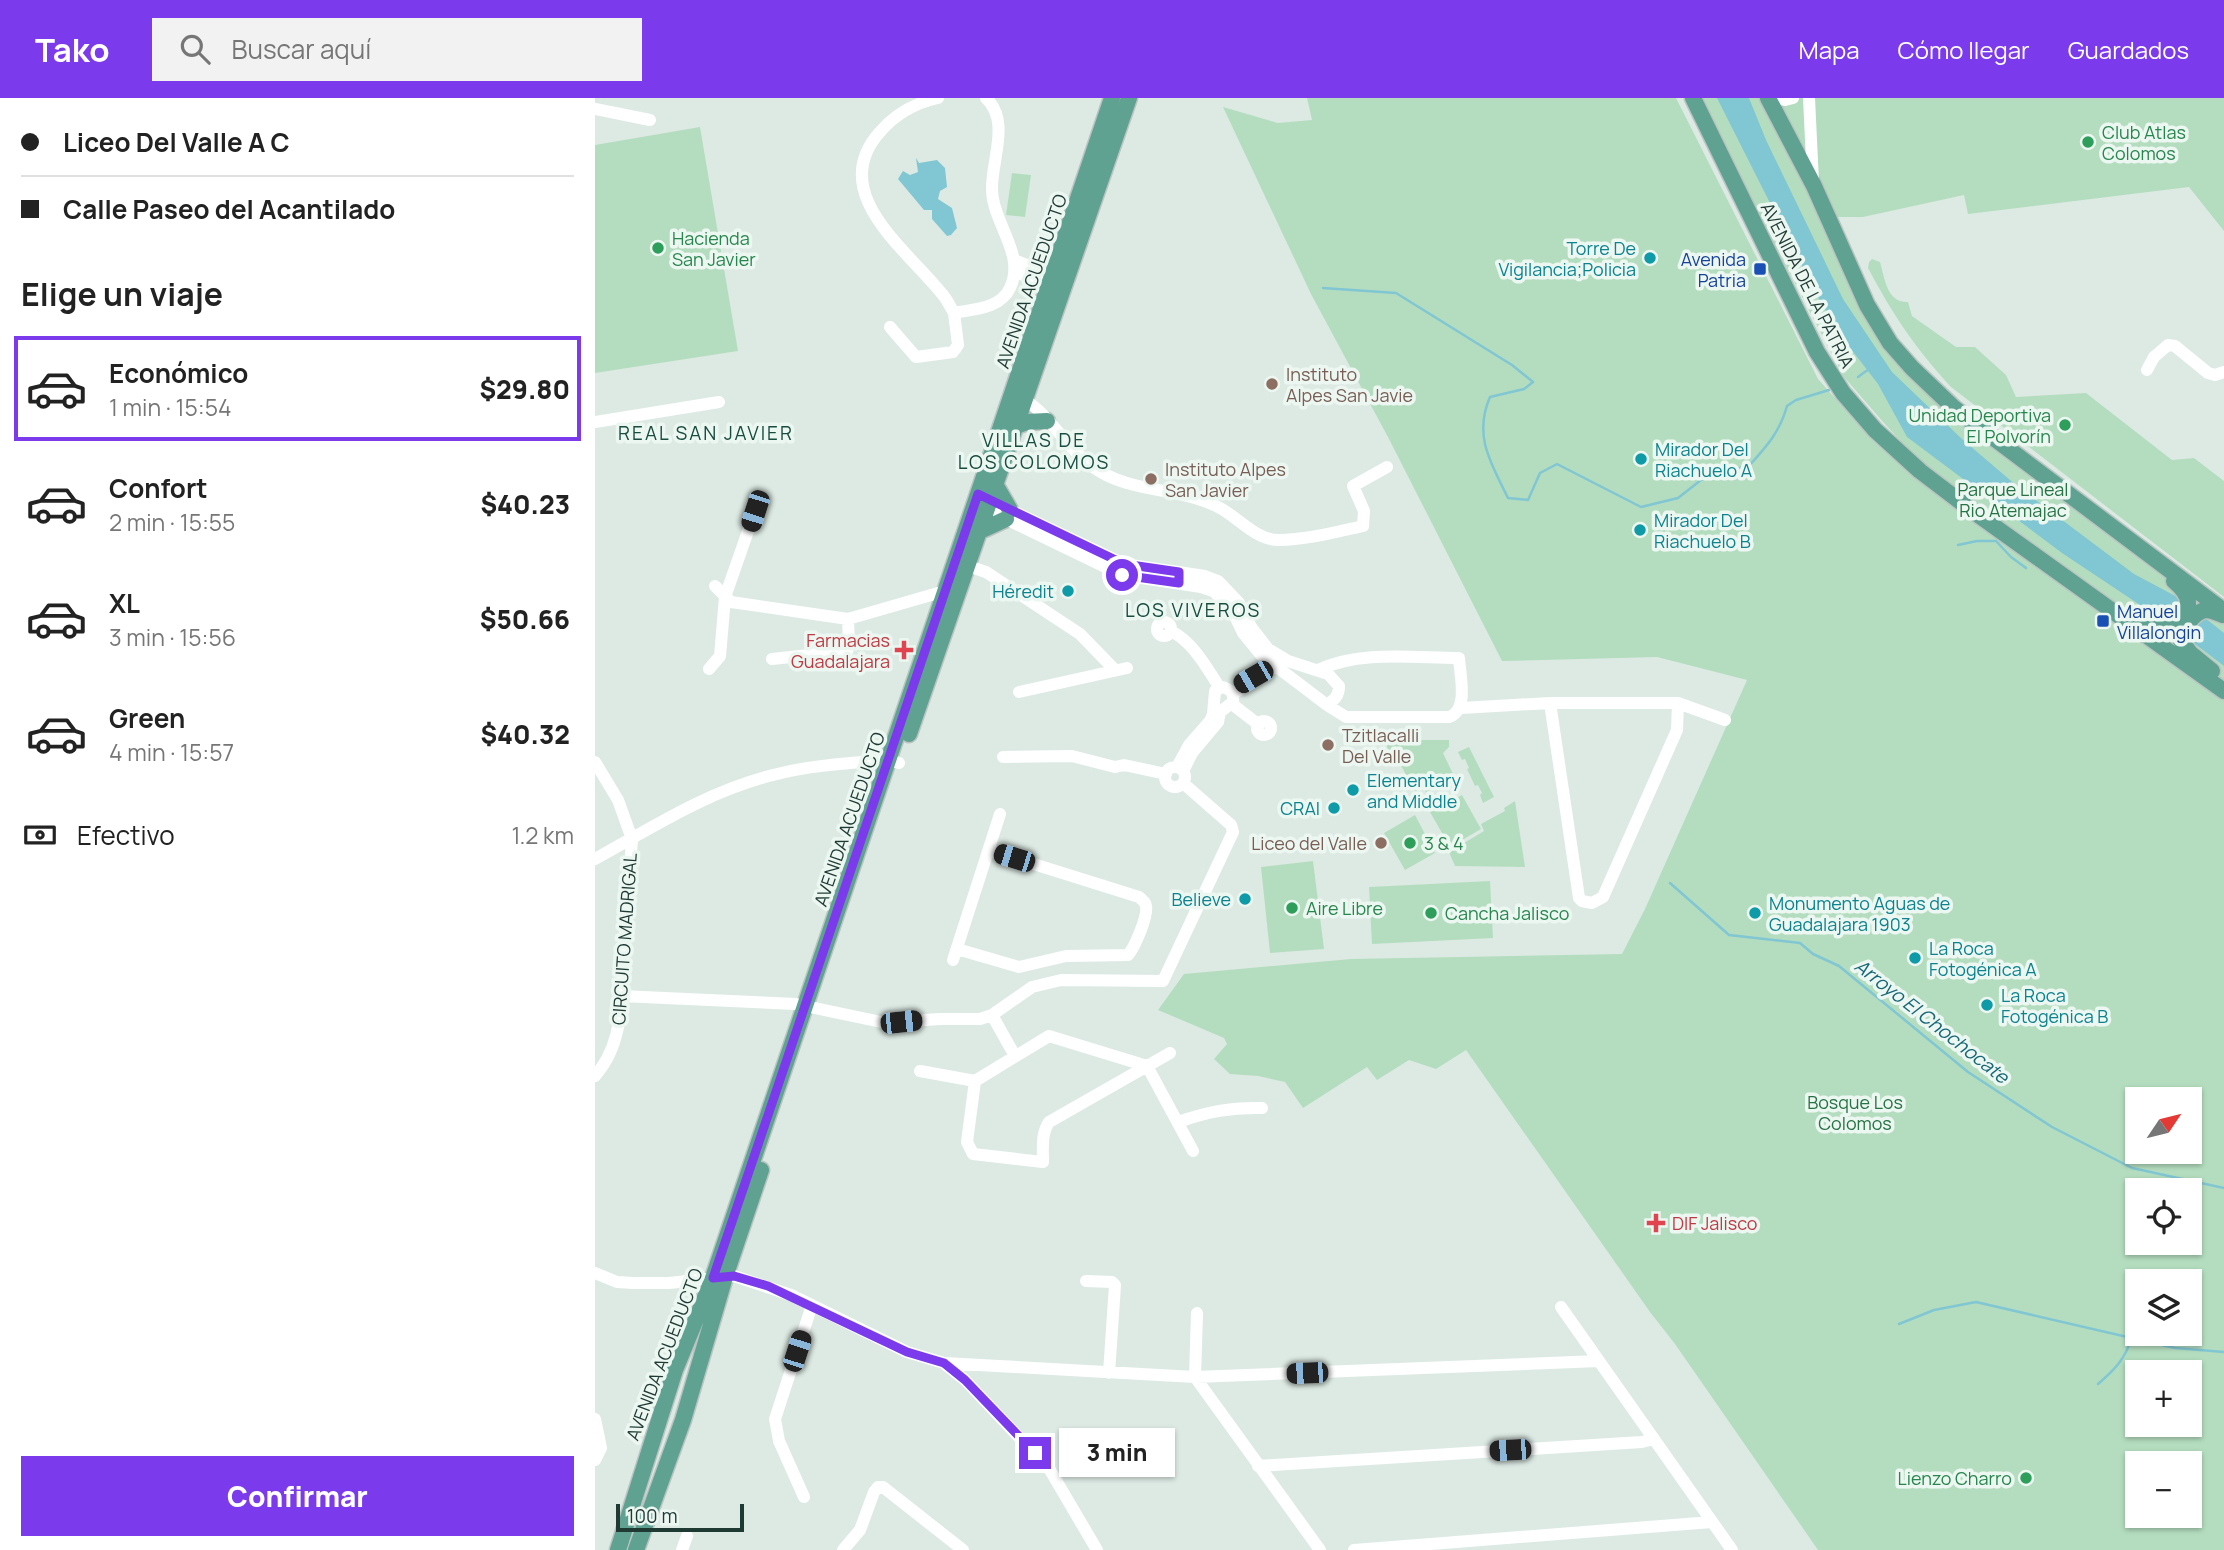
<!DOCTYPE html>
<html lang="es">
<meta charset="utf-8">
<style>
:root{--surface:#fff;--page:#f2f2f2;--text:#222;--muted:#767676;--line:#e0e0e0;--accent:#7c3aed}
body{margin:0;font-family:Manrope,sans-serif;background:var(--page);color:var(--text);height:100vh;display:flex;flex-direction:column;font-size:26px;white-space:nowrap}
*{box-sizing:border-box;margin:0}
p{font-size:23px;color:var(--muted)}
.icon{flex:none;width:38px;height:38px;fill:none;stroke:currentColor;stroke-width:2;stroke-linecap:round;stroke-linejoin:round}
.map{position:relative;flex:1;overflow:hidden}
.sheet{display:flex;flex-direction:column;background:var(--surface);width:595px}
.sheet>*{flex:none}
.guide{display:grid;align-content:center;height:154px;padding:0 21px;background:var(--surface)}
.needle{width:46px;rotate:55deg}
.buttons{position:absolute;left:1530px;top:989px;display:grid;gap:14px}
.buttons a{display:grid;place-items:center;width:77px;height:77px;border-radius:0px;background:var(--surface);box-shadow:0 2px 5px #0004;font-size:35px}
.scale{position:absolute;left:21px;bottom:18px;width:128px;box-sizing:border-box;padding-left:7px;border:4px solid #1e3a33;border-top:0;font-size:19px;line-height:24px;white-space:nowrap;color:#1e3a33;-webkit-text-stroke:5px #edf7f2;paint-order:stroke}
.end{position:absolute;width:32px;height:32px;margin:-16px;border:9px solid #7c3aed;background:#fff;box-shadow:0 0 0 4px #fff}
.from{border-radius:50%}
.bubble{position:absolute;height:49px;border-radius:0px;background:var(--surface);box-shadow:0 2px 5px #0004;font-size:23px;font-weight:800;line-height:49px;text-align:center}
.car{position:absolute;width:21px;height:42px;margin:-21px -10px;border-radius:9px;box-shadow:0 0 5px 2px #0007;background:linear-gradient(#222 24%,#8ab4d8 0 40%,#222 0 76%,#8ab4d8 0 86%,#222 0)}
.guide b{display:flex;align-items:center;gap:24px;height:66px;font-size:26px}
.guide b+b{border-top:2px solid var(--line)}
.guide i{width:18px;height:18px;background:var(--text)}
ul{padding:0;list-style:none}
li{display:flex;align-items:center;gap:21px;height:105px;margin:0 14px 10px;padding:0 7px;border:4px solid transparent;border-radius:0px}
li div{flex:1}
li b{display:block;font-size:26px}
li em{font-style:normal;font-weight:800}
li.on{border-color:var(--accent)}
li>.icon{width:63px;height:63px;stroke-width:1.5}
h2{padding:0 21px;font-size:32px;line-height:84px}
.pay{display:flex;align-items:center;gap:18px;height:77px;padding:0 21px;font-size:26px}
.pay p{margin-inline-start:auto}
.cta{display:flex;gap:14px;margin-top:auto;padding:14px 21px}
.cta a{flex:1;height:80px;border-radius:0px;background:var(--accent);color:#fff;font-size:28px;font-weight:800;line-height:80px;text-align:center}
header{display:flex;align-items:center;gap:42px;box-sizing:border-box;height:98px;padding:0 35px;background:var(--accent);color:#fff}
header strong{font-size:33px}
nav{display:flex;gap:38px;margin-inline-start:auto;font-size:24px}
.search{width:490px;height:63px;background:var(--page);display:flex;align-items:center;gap:18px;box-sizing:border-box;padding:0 24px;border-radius:0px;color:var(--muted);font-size:26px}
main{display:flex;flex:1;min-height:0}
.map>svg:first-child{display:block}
.green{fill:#b4ddbf;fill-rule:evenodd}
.water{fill:#81c6d3}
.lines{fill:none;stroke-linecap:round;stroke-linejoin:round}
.stream{stroke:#81c6d3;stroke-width:2.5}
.major-casing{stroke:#bcc4c2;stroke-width:19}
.minor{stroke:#fff;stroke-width:12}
.major{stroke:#5fa291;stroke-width:16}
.route{stroke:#7c3aed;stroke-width:9}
.leisure-dot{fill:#2e9e5b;stroke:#edf7f2;stroke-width:2.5}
.culture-dot{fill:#0f9aa8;stroke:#edf7f2;stroke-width:2.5}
.transit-dot{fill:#1a4fb4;stroke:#edf7f2;stroke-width:2.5}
.education-dot{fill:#8d6e63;stroke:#edf7f2;stroke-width:2.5}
.health-dot{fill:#e0444e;stroke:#edf7f2;stroke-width:2.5}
.labels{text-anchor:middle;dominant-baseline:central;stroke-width:7;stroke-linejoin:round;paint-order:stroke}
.leisure-label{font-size:18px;fill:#27864d;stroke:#edf7f2;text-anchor:start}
.culture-label{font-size:18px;fill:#0d838f;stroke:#edf7f2;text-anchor:start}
.transit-label{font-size:18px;fill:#164399;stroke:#edf7f2;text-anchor:end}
.street-label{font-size:18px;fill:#1e3a33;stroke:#edf7f2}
.education-label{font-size:18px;fill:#785e54;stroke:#edf7f2;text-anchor:start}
.park-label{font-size:18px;fill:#267344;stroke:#edf7f2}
.health-label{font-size:18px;fill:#be3a42;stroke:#edf7f2;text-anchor:end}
.neighbourhood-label{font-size:19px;letter-spacing:2px;fill:#194d40;stroke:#edf7f2}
.water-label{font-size:19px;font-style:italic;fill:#166778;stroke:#edf7f2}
</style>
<header>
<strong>Tako</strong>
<div class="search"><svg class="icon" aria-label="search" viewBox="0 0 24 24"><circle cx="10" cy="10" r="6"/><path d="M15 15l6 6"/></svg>Buscar aquí</div>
<nav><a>Mapa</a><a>Cómo llegar</a><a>Guardados</a></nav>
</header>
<main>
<section class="sheet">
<div class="guide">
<b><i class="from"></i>Liceo Del Valle A C</b>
<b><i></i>Calle Paseo del Acantilado</b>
</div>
<h2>Elige un viaje</h2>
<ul>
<li class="on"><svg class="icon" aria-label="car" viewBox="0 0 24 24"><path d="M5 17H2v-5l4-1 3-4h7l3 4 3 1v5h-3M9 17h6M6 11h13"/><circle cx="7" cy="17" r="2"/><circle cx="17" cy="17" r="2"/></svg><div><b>Económico</b><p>1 min · 15:54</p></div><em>$29.80</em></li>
<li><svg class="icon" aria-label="car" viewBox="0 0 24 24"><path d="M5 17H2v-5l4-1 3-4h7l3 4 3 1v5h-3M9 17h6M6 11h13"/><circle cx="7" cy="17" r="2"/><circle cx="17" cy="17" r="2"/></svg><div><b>Confort</b><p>2 min · 15:55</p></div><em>$40.23</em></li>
<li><svg class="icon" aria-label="car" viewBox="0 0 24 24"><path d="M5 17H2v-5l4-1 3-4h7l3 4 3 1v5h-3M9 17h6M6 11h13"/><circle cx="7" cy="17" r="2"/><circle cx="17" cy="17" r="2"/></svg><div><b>XL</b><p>3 min · 15:56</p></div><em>$50.66</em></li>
<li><svg class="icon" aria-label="car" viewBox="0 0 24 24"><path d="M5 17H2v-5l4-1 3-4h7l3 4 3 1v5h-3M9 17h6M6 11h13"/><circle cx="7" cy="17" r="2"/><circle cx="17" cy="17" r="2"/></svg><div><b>Green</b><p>4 min · 15:57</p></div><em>$40.32</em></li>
</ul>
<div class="pay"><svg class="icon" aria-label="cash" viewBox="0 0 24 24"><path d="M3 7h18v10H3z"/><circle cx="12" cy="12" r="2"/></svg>Efectivo<p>1.2 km</p></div>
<div class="cta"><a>Confirmar</a></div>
</section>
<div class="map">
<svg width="1629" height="1452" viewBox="0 0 1629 1452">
<rect width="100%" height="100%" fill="#ddeae4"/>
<path class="green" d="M712,0H1081L1223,281L1278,343L1324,383L1629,602V1452H1223L1080,1246L1055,1214L871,952L841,971L814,962L782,982L772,969L708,1010L690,984L663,978L635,976L619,961L632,946L629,940L563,912L589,876L756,861L1027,856L1050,811L1152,582L1062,559L907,563L794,341L716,196L628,9L683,25L717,22ZM1542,1001H1594V1054H1542ZM1542,1092H1594V1144H1542ZM1542,1183H1594V1236H1542ZM1542,1274H1594V1326H1542ZM1542,1365H1594V1418H1542Z
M1103,0H1171L1304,261L1602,504L1629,521V586L1332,372L1289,325L1249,279Z
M1179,0H1629V133L1594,89L1373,116L1369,97L1268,119H1235Z
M105,29L143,253L0,275V47Z
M417,75L436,77L430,119L411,117Z
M1277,161L1285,164C1290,181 1292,205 1313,204L1317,218L1361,249H1380L1411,277L1421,299L1491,295L1577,362L1599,360L1629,383V499L1356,289C1320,250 1298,217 1273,170L1274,164Z
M798,639L808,642H854V649L848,655L859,678L831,694L828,690L820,693L798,653L793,651L791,645L793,641Z
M874,649L899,699L888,705L885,697L887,695L883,687L880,688L872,671L874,670L870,661L867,662L863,654Z
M867,697L886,731L855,749L835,714Z
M920,703L930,769L860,768L854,754L889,733L886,726L910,713L909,710Z
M820,717L840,755L810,772L789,735Z
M718,763L729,851L675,855L666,769Z
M895,783L898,840L777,846L774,789Z"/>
<path class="water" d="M1122,0H1154L1171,42L1248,201L1297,274L1367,341L1422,388L1539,476L1586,501L1629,535V568L1575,527L1467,455L1312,339L1283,286L1246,238L1220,194Z
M321,60L324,65L342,62L350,70L352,89L345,93L343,101L357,110L362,130L356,137L352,138L337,121V112H329L303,81L308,73L315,77L323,74Z"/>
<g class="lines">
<path class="stream" d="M728,190L801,195L917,267L938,284L929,291L895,299C878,338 896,365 913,400L933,402L945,375L962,366L1046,409L1083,400L1106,382L1125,372L1153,369C1171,349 1185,334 1192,308L1201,302L1234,292
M1263,279L1274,271
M1363,447L1382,443H1401L1416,459L1431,470
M1075,785L1134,837L1205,845L1218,856L1244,868L1373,974L1457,1029L1537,1070L1629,1090
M1304,1226L1339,1212L1381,1204L1580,1250L1629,1254
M1503,1286C1518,1273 1531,1261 1536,1240"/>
<g class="major-casing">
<path id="major" d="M1098,0L1222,254L1248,295L1280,332L1325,373L1375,411L1629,593
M1173,0L1219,88L1272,207L1295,245L1317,270L1359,310L1629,513
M421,328L432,324L452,323
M400,386L415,412
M385,433L411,421
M1537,518L1563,530L1579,531C1594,511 1601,502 1579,483
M1617,573L1595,555L1585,541C1588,531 1599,513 1611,512C1616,512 1623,515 1628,517
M314,636L534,0
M23,1452L80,1272L118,1180L517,0
M41,1452L88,1322L130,1179L166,1072"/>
</g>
<path class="minor" d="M1182,0L1190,2L1198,0
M1214,0L1218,84
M0,11L55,22
M419,162L458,177
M420,174L455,186
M359,215C379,211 405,211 415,190C431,156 398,126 397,92C396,63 416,23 391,0
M295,229L321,259L358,254L363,247L359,215L351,201C317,155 230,97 284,35C300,16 320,5 343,0
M1552,272L1559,259L1573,247L1580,248L1613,275L1620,277L1629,274
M430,302C456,318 471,350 498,369C534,395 580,389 619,407C641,416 659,442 683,442C711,442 741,434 768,428L769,413L758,388L792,369
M0,324L124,304
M384,408L527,477L606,489L618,493L636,510L648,535L666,557L732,607C740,601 744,598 744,588L733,576L693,563L673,551L656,529L644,505L623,483L610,478L529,466L409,409
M373,468L391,474L485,536L520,572
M120,488L136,504L253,521L350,493
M562 531a7 7 0 1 1 14 0a7 7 0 1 1-14 0Z
M576,533C599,545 611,569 625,590
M177,561L252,553L254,547L253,521
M114,571L125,558L130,499L160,413
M723,572C765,552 819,560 864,560C865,578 874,612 854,619H751L732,607
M424,594L532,570
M638,596L687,564
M955,605L984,800L987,803L997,805L1008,799L1082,632L1083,605
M637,606L664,627
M866,610L955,605H1083L1130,622
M662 630a7 7 0 1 1 14 0a7 7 0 1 1-14 0Z
M408,659L477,658L520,669L529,667L571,676
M0,664L23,702L37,741L24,923C21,944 14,962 0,978
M582,669L594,647L615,623L618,616L620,593L627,589C636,591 639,595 638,604L625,614L623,624L597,655L588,673
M570 679a10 10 0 1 1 20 0a10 10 0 1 1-20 0Z
M0,761C58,729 113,693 178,677C216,667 255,665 294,662L304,665
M362,851L424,869L471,858L533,857C540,849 553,818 551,808C550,803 548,803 544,799L394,752
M358,862L405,716
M26,898L201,906L291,925L344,921H385L397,917L437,889L466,882L568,883L638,734L636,727L588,685
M397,917L420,958
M325,973L380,983L454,938L552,968L598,1053
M380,983L372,1044L378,1056L448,1064C448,1050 446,1036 454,1024L575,955
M583,1024C612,1014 636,1009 667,1010
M0,1175L22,1184L38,1185H74L139,1178L196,1197L312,1254L349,1265L600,1279L1004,1263
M491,1183L517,1184L520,1187L514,1275
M966,1209L1137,1452
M602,1215L600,1279L725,1452
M350,1266L370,1282L455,1372L502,1452
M0,1321L6,1350L0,1362
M663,1368L1047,1344L1059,1341
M209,1399L184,1343L180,1321L217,1207
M87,1452L92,1438
M248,1452L265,1432L279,1394L283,1389H288L368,1452
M759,1452L1117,1424"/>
<use href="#major" class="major"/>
</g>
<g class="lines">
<path class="route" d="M440,1355L370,1282L349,1265L312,1254L173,1188L139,1178L118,1180L383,396L529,466L584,474V485L527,477"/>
</g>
<g class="leisure-dot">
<circle cx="1493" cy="44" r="7"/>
<circle cx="63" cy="150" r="7"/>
<circle cx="1470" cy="327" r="7"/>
<circle cx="815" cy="745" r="7"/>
<circle cx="697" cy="810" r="7"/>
<circle cx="836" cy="815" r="7"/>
<circle cx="1431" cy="1380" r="7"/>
</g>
<g class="culture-dot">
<circle cx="1055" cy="160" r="7"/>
<circle cx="1046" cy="361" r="7"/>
<circle cx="1045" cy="432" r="7"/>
<circle cx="473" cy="493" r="7"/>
<circle cx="758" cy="692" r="7"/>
<circle cx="739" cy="710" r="7"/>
<circle cx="650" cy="801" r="7"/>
<circle cx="1160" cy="815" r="7"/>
<circle cx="1320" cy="860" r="7"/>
<circle cx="1392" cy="907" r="7"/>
</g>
<g class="transit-dot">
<rect x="1158" y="164" width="14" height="14" rx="3.5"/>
<rect x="1501" y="516" width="14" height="14" rx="3.5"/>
</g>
<g class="education-dot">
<circle cx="677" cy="286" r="7"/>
<circle cx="556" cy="381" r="7"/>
<circle cx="733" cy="647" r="7"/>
<circle cx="786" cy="745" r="7"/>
</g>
<g class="health-dot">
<path d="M305.5 541.5h7v7h7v7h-7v7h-7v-7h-7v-7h7z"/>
<path d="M1057.5 1114.5h7v7h7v7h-7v7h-7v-7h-7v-7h7z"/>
</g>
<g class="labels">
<g class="leisure-label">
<text x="1507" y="34">Club Atlas<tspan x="1507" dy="21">Colomos</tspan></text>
<text x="77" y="140">Hacienda<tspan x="77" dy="21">San Javier</tspan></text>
<text x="1456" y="317" text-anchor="end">Unidad Deportiva<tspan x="1456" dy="21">El Polvorín</tspan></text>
<text x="829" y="745">3 &amp; 4</text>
<text x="711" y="810">Aire Libre</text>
<text x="850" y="815">Cancha Jalisco</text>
<text x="1417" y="1380" text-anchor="end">Lienzo Charro</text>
</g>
<g class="culture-label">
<text x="1041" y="150" text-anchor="end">Torre De<tspan x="1041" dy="21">Vigilancia;Policia</tspan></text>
<text x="1060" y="351">Mirador Del<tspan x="1060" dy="21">Riachuelo A</tspan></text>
<text x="1059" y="422">Mirador Del<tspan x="1059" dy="21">Riachuelo B</tspan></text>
<text x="459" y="493" text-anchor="end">Héredit</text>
<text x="772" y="682">Elementary<tspan x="772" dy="21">and Middle</tspan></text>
<text x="725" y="710" text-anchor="end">CRAI</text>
<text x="636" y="801" text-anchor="end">Believe</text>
<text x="1174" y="805">Monumento Aguas de<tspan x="1174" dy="21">Guadalajara 1903</tspan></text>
<text x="1334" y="850">La Roca<tspan x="1334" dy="21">Fotogénica A</tspan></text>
<text x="1406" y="897">La Roca<tspan x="1406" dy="21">Fotogénica B</tspan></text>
</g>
<g class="transit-label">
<text x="1151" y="161">Avenida<tspan x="1151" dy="21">Patria</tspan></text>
<text x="1522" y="513" text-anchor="start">Manuel<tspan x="1522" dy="21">Villalongin</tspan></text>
</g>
<g class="street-label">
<text transform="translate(436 183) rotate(-71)">AVENIDA ACUEDUCTO</text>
<text transform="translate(1213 187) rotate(63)">AVENIDA DE LA PATRIA</text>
<text transform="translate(254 721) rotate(-71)">AVENIDA ACUEDUCTO</text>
<text transform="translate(29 841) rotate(-86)">CIRCUITO MADRIGAL</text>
<text transform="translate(69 1256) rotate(-69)">AVENIDA ACUEDUCTO</text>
</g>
<g class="education-label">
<text x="691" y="276">Instituto<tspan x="691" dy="21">Alpes San Javie</tspan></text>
<text x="570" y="371">Instituto Alpes<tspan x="570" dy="21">San Javier</tspan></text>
<text x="747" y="637">Tzitlacalli<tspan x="747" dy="21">Del Valle</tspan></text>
<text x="772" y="745" text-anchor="end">Liceo del Valle</text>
</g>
<g class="park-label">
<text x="1418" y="391">Parque Lineal<tspan x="1418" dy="21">Rio Atemajac</tspan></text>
<text x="1260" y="1004">Bosque Los<tspan x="1260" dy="21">Colomos</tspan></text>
</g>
<g class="health-label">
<text x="295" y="542">Farmacias<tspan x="295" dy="21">Guadalajara</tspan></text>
<text x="1077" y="1125" text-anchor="start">DIF Jalisco</text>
</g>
<g class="neighbourhood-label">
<text x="111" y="335">REAL SAN JAVIER</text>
<text x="439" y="342">VILLAS DE<tspan x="439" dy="22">LOS COLOMOS</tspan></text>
<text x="598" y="512">LOS VIVEROS</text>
</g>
<g class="water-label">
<text transform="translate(1337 923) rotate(38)">Arroyo El Chochocate</text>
</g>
</g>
</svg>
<div class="buttons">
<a><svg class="needle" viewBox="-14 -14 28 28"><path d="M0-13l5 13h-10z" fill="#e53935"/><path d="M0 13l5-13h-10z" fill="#767676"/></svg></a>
<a><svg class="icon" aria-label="locate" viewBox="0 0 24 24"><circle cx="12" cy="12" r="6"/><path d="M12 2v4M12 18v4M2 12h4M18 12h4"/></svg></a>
<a><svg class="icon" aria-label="layers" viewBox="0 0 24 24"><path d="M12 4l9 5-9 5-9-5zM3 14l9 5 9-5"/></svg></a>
<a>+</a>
<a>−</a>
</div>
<div class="scale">100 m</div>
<i class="end from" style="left:527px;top:477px"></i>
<i class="end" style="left:440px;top:1355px"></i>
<div class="bubble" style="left:464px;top:1330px;width:116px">3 min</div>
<i class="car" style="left:160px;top:413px;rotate:198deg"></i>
<i class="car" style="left:658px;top:579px;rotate:240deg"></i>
<i class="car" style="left:419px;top:760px;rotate:287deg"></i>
<i class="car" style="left:306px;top:924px;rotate:84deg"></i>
<i class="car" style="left:202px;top:1253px;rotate:18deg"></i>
<i class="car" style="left:712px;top:1275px;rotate:268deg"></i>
<i class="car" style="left:915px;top:1352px;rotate:267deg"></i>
</div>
</main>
